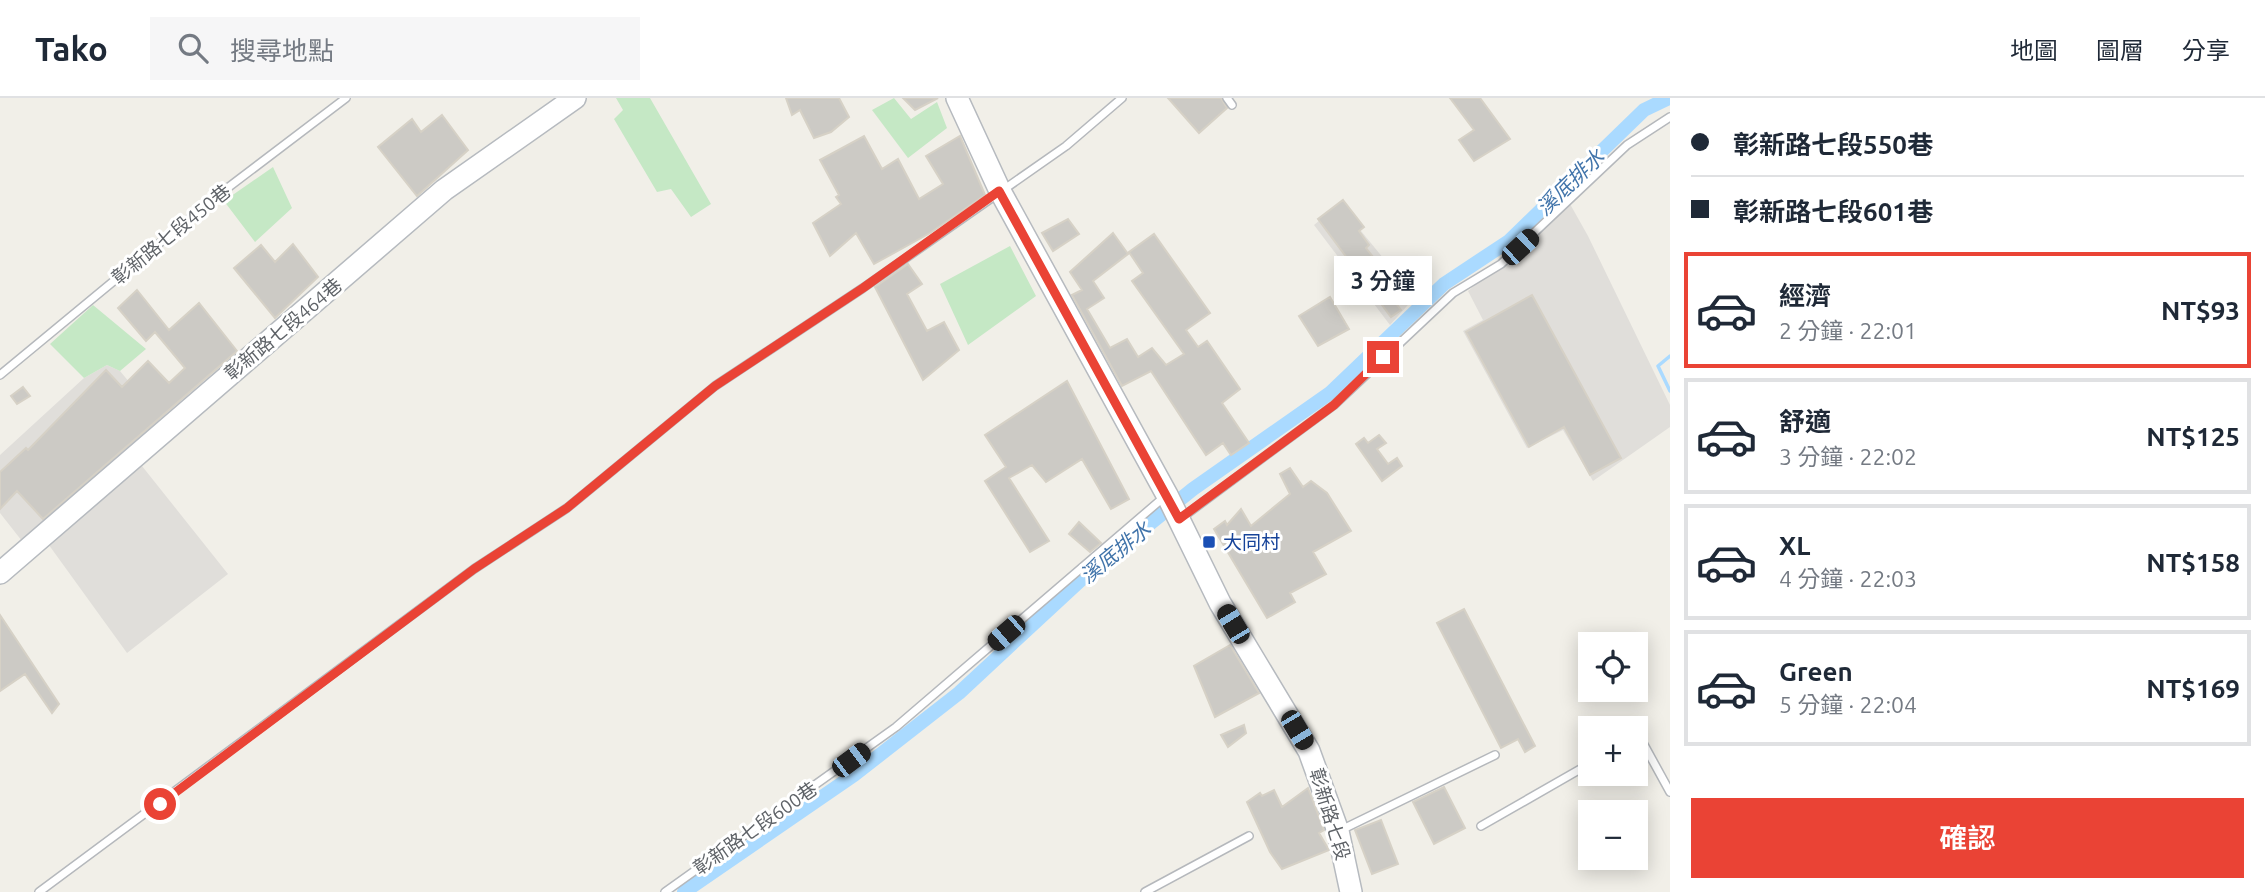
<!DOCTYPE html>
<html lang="zh-TW">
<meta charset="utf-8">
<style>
:root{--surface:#fff;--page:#f6f6f7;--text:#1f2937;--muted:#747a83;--line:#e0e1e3;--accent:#ea4335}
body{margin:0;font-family:Ubuntu,"Noto Sans TC",sans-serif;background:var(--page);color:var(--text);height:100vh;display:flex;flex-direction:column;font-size:26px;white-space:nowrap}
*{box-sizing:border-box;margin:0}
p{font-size:23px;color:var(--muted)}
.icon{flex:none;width:38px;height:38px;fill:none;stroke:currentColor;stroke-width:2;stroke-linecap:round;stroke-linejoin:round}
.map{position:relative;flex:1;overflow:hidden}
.details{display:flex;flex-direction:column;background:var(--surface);width:595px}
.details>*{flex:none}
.banner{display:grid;align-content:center;height:154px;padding:0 21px;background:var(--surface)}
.controls{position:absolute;left:1578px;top:534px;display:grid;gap:14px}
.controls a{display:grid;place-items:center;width:70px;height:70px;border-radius:0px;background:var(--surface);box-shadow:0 4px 18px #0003;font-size:35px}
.end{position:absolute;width:32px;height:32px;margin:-16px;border:9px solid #ea4335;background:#fff;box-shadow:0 0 0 4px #fff}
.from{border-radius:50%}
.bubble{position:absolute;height:49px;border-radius:0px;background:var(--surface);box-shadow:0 4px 18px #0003;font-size:23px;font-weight:600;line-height:49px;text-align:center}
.car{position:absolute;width:21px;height:42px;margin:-21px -10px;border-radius:9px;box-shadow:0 0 5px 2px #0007;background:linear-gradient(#222 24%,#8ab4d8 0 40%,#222 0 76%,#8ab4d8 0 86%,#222 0)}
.banner b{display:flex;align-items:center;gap:24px;height:66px;font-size:26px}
.banner b+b{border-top:2px solid var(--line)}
.banner i{width:18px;height:18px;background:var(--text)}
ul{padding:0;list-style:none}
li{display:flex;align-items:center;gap:21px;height:116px;margin:0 14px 10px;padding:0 7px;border:4px solid var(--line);border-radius:0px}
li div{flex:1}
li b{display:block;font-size:26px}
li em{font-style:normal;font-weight:600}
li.on{border-color:var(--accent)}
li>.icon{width:63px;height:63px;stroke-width:1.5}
.primary-button{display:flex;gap:14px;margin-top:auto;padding:14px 21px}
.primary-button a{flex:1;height:80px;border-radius:0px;background:var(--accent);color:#fff;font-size:28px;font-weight:600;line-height:80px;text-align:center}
header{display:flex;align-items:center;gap:42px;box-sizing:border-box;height:98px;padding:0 35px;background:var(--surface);border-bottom:2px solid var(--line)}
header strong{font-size:33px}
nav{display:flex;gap:38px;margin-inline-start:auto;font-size:24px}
.search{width:490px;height:63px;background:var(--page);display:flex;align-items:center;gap:18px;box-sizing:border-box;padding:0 24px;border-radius:0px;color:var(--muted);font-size:26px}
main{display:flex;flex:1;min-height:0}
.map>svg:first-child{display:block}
.industrial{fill:#e0deda}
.green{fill:#c5e8c5}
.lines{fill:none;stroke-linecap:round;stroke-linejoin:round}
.stream{stroke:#aadaff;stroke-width:3.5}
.canal{stroke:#aadaff;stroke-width:14}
.building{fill:#cccac5;stroke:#d6d1c6;stroke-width:2}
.lane-casing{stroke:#b5b8bc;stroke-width:10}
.secondary-casing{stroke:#b6babf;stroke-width:24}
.lane{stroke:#fff;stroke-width:7}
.secondary{stroke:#fff;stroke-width:21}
.route{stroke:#ea4335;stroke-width:9}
.transit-dot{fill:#1a4fb4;stroke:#fff;stroke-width:2.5}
.labels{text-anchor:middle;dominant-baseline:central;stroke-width:6;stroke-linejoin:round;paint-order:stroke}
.street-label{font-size:19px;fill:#5f6368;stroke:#fff}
.transit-label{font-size:19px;fill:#164399;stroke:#fff;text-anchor:start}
.water-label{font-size:21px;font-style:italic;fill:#4174aa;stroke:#fff}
</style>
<header>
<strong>Tako</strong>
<div class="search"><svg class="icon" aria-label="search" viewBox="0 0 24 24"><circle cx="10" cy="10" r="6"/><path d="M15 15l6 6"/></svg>搜尋地點</div>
<nav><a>地圖</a><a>圖層</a><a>分享</a></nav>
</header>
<main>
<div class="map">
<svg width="1670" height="794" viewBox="0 0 1670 794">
<rect width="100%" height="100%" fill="#f1efe8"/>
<path class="industrial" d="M1339,106L1415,199L1390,227L1314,127Z
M1570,106L1588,138L1670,307V329L1593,383L1563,332L1527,350L1463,233L1483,222L1468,193Z
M107,267L120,273L160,321L138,347L22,443L0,415V357L84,280Z
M142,368L228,476L127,555L46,443Z"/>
<path class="green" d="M616,0H650L711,106L691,119L671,91L657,94L614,21L623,12Z
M894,0L911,21L937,4L947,30L908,60L872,12Z
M273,69L292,110L255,144L224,103Z
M1010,148L1036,198L968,247L940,186Z
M93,207L146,251L120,273L107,267L84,280L50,246Z"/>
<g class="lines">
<path class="stream" d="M1670,258L1658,268L1670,293"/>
<path class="canal" d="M684,794L854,677L959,595L1085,478L1193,391L1330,295L1444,186L1509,143L1644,12L1669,0"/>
</g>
<path class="building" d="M786,0H839L849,19L831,34L814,40L800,12L792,17Z
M903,0H938L915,12Z
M1168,0H1221L1227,10L1199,35Z
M1450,0H1480L1510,41L1474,63L1459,42L1474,32Z
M442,17L468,52L417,98L378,49L412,21L421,34Z
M864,38L882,71L898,61L919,101L943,86L926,58L960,38L985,97L930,135L874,166L856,135L830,158L813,125L841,106L836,99L839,97L820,62Z
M1343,102L1364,129L1359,133L1369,147L1366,150L1388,178L1380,184L1401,212L1391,219L1318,121Z
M1068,121L1079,136L1053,153L1042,135Z
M1113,135L1128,156L1093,183L1104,200L1087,211L1110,250L1127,241L1138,259L1152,250L1166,267L1184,256L1132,183L1143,175L1129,154L1154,136L1210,215L1186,232L1198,249L1207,243L1240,291L1222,305L1249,345L1231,357L1223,345L1206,357L1151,273L1122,288L1072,197L1082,192L1070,174Z
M293,146L318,179L275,220L234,170L261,147L275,164Z
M908,166L922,186L907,196L927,233L944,224L959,252L923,282L875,189Z
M137,192L169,232L199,205L237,253L43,421L17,393L0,411V374L26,350L28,352L106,272L122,289L148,263L169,285L185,270L155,234L146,243L118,210Z
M1532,197L1621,360L1590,377L1564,329L1529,349L1466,234Z
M1330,199L1349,231L1318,248L1299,218Z
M1067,283L1129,401L1111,411L1082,361L1046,384L1032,367L1009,380L1049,443L1030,454L985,383L1006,369L985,337Z
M23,289L30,298L17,306L11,298Z
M1379,337L1386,345L1377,351L1388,366L1397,360L1402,368L1382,383L1356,346L1364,340L1368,345Z
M1290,370L1303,389L1311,383L1327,395L1351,433L1313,454L1326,476L1290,495L1295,504L1267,520L1214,431L1225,423L1227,427L1241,411L1251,428L1290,396L1280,376Z
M1079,424L1101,445L1090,454L1069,436Z
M1464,511L1535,648L1525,654L1518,641L1501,650L1437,525Z
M0,517L59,606L52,615L25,576L0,593Z
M1230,547L1259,595L1215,619L1194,568Z
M1244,627L1246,635L1228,649L1221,637Z
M1444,689L1465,730L1434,746L1413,704Z
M1308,690L1324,732L1319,735L1329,752L1282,771L1270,754L1247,704L1260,695L1262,698L1274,692L1282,709Z
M1381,722L1398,766L1372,776L1355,732Z"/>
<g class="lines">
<g class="lane-casing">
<path id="lane" d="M1227,0L1232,7
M0,277L213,101L346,0
M1180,421L1334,307L1453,195L1501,166L1627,47L1670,19
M1636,647L1643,645L1670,694
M1481,728L1591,665
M1341,732L1495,657
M39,794L474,471L567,410L715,288L863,190L1066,48L1122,0
M665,794L896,629L1163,400
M1145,794L1249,738"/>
</g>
<g class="secondary-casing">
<path id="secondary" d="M957,0L1000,93L1167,397L1220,505L1309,653L1338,733L1351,794
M0,475L444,92L575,0"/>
</g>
<use href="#lane" class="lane"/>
<use href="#secondary" class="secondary"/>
</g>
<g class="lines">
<path class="route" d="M160,706L474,471L567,410L715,288L863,190L999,93L1179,421L1334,307L1383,259"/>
</g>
<rect class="transit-dot" x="1202" y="437" width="14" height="14" rx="3.5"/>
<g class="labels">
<g class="street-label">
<text transform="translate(171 136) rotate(-39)">彰新路七段450巷</text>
<text transform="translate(283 231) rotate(-40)">彰新路七段464巷</text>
<text transform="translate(1330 716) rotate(73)">彰新路七段</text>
<text transform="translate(755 730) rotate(-35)">彰新路七段600巷</text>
</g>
<g class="transit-label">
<text x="1223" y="444">大同村</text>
</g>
<g class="water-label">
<text transform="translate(1570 84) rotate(-44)">溪底排水</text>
<text transform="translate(1115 454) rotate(-39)">溪底排水</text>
</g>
</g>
</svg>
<div class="controls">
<a><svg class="icon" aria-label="locate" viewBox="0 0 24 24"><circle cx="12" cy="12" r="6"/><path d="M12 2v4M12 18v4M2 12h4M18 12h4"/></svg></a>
<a>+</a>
<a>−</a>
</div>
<i class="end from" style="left:160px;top:706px"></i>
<i class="end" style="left:1383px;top:259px"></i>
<div class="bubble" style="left:1334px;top:158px;width:98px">3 分鐘</div>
<i class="car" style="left:1520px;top:149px;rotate:47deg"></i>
<i class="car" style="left:1233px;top:526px;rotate:329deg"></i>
<i class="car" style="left:1006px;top:535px;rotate:229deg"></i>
<i class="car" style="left:1297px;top:632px;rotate:149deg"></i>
<i class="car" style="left:851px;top:662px;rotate:53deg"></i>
</div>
<section class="details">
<div class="banner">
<b><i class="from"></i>彰新路七段550巷</b>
<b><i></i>彰新路七段601巷</b>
</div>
<ul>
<li class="on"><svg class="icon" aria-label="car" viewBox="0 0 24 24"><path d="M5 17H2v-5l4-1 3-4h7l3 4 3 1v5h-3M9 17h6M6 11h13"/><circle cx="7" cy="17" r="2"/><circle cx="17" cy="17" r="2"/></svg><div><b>經濟</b><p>2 分鐘 · 22:01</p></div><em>NT$93</em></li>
<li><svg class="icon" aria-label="car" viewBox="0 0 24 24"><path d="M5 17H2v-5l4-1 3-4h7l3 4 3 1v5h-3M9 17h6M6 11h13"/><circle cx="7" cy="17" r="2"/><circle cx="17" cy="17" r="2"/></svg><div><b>舒適</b><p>3 分鐘 · 22:02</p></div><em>NT$125</em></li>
<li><svg class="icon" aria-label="car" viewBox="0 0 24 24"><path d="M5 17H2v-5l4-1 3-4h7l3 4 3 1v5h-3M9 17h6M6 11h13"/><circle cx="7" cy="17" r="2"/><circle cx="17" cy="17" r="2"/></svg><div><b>XL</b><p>4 分鐘 · 22:03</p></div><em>NT$158</em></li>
<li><svg class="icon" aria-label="car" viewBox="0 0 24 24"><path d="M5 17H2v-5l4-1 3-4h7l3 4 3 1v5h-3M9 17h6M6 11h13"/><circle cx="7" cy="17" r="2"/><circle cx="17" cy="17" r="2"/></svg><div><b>Green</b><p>5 分鐘 · 22:04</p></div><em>NT$169</em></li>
</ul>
<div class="primary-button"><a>確認</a></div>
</section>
</main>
